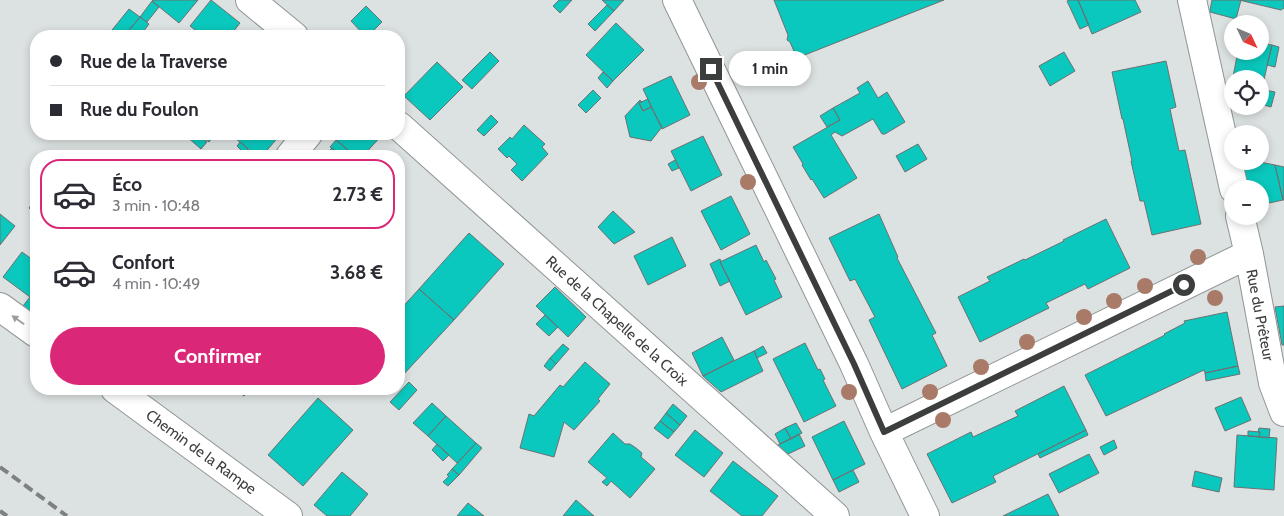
<!DOCTYPE html>
<html lang="fr">
<meta charset="utf-8">
<style>
:root{--surface:#fff;--page:#f2f2f3;--text:#2b2b33;--muted:#7c7c81;--line:#e1e1e2;--accent:#db2777}
body{margin:0;font-family:Cabin,sans-serif;background:var(--page);color:var(--text);height:100vh;display:flex;flex-direction:column;font-size:19px;white-space:nowrap}
*{box-sizing:border-box;margin:0}
p{font-size:16px;color:var(--muted)}
.icon{flex:none;width:28px;height:28px;fill:none;stroke:currentColor;stroke-width:2;stroke-linecap:round;stroke-linejoin:round}
.map{position:relative;flex:1;overflow:hidden}
.details{position:absolute;left:30px;top:150px;width:375px;height:245px;display:flex;flex-direction:column;background:var(--surface);border-radius:20px;box-shadow:0 2px 8px #0003}
.details>*{flex:none}
.guide{position:absolute;left:30px;top:30px;width:375px;height:110px;border-radius:20px;box-shadow:0 2px 8px #0003;display:grid;align-content:center;height:110px;padding:0 20px;background:var(--surface)}
.needle{width:32px;rotate:134deg}
.controls{position:absolute;left:1224px;top:15px;display:grid;gap:10px}
.controls a{display:grid;place-items:center;width:45px;height:45px;border-radius:50%;background:var(--surface);box-shadow:0 2px 8px #0003;font-size:25px}
.end{position:absolute;width:22px;height:22px;margin:-11px;border:6px solid #3b3e3d;background:#fff;box-shadow:0 0 0 2px #fff}
.from{border-radius:50%}
.bubble{position:absolute;height:35px;border-radius:18px;background:var(--surface);box-shadow:0 2px 8px #0003;font-size:16px;font-weight:800;line-height:35px;text-align:center}
.guide b{display:flex;align-items:center;gap:18px;height:48px;font-size:19px}
.guide b+b{border-top:1px solid var(--line)}
.guide i{width:12px;height:12px;background:var(--text)}
ul{padding:9px 0 0;list-style:none}
li{display:flex;align-items:center;gap:15px;height:70px;margin:0 10px 8px;padding:0 10px;border:2px solid transparent;border-radius:20px}
li div{flex:1}
li b{display:block;font-size:19px}
li em{font-style:normal;font-weight:800}
li.active{border-color:var(--accent)}
li>.icon{width:45px;height:45px;stroke-width:1.5}
.button{display:flex;gap:10px;margin-top:auto;padding:10px 20px}
.button a{flex:1;height:58px;border-radius:30px;background:var(--accent);color:#fff;font-size:20px;font-weight:800;line-height:58px;text-align:center}
.map>svg:first-child{display:block}
.building{fill:#0ac8bd;stroke:#6c7171}
.lines{fill:none;stroke-linecap:round;stroke-linejoin:round}
.minor-casing{stroke:#909695;stroke-width:30}
.minor{stroke:#fff;stroke-width:28}
.rail{stroke:#7d8281;stroke-width:4;stroke-dasharray:10 5;stroke-linecap:butt}
.tree{fill:#a87a67}
.oneway{fill:#9d9e9e}
.route{stroke:#3b3e3d;stroke-width:6}
.labels{text-anchor:middle;dominant-baseline:central;stroke-width:5;stroke-linejoin:round;paint-order:stroke}
.street-label{font-size:15px;fill:#3b3e3d;stroke:#fff}
</style>
<div class="map">
<svg width="1284" height="516" viewBox="0 0 1284 516">
<rect width="100%" height="100%" fill="#dce2e1"/>
<path class="building" d="M153,0H198L179,23L152,1Z
M211,0L240,23L230,36H203L190,26Z
M559,0H572L560,13L553,6Z
M602,0H624L614,11Z
M774,0H944L797,58L790,42L787,40L788,35Z
M1069,0H1078L1089,25L1080,29L1067,1Z
M1078,0H1135L1141,12L1092,34Z
M1212,0H1241L1236,19L1210,12V10Z
M1239,0H1284V8L1281,10Z
M152,1L159,7L147,22L140,17Z
M607,5L614,11L595,31L588,24Z
M366,6L382,22L368,36H365L351,21Z
M129,9L140,17L124,36H120L112,30Z
M140,17L149,24L140,36H124Z
M616,23L644,50L613,81L586,55Z
M1260,43L1272,45L1262,88H1260V79H1232V82L1238,51H1260Z
M1272,45L1279,47L1275,67L1267,65Z
M490,52L499,61L472,89L462,80Z
M1064,52L1075,71L1050,86L1039,66Z
M1166,61L1176,107L1170,109L1179,151L1185,150L1201,224L1152,235L1144,201H1140L1131,161H1132L1123,119H1122L1112,72Z
M437,62L463,87L430,120L404,96Z
M603,72L613,81L607,88L598,78Z
M671,76L690,115L662,129L643,89Z
M868,81L878,98L887,92L905,122L885,134H882L873,119L842,136L835,132L831,135L857,178L824,198L812,179L811,180L802,165L803,164L793,147L840,120L833,108L860,93L857,88Z
M1260,89L1275,92L1271,107L1260,104Z
M593,90L601,98L586,113L578,105Z
M648,99L651,107L643,111L639,103Z
M640,100L642,102L639,103L643,111L651,107L662,127L651,141L630,137L625,116Z
M833,108L840,120L827,127L820,116Z
M491,115L498,122L484,136L477,130Z
M524,125L545,144L542,147L548,154L522,181L511,170L517,164L509,156L507,158L498,149L510,137L512,139Z
M187,134H197L207,142L201,149L186,136Z
M199,134H215L209,142Z
M230,134H281L262,156H257Z
M337,134H383L363,156H355L334,138Z
M703,136L722,175L691,191L671,151Z
M336,140L354,155L353,156H342L330,147Z
M240,142L248,149L245,154L237,146Z
M918,144L927,159L905,172L896,156Z
M332,148L342,156H324Z
M675,160L679,168L672,171L668,164Z
M1241,161H1255L1275,165L1283,200L1260,205V189H1247Z
M1275,165L1284,167V200H1283Z
M731,196L750,234L721,250L701,211Z
M36,198V214L29,208Z
M613,211L635,232L614,244L598,227Z
M0,214L15,226L0,245Z
M879,214L898,257L897,258L936,333L932,335L947,366L902,389L869,320L875,317L855,279L850,281L829,238Z
M1106,219L1130,268L1088,289L1085,284L1046,303L1049,308L980,342L958,297L990,281L987,277L1024,259L1025,260L1064,241L1063,240Z
M469,233L504,264L454,320L419,289Z
M672,237L686,266L648,285L634,256Z
M756,245L764,262L766,260L776,279L774,280L782,297L746,315L720,262Z
M22,252L33,260L36,257V289L30,297L3,277Z
M720,259L721,261L720,262L730,281L720,286L710,264Z
M555,287L586,317L568,337L536,306Z
M419,289L454,320L403,375L399,371V311Z
M36,290V302L30,297Z
M30,297L36,302V317L23,306Z
M1284,306V345H1282L1275,307Z
M1227,312L1238,366L1205,373L1204,370L1106,416L1085,375L1165,335L1164,334L1185,323L1184,321Z
M545,315L558,327L549,336L536,324Z
M722,337L734,360L703,376L692,353Z
M805,343L818,370L820,369L825,379L823,380L836,406L804,422L773,359Z
M563,344L569,349L556,364L550,358Z
M763,346L767,353L757,358L754,351Z
M754,351L763,371L721,392L703,376Z
M550,358L556,364L550,371L544,366Z
M585,362L610,384L598,399L600,401L574,430L564,422L554,457L520,448L529,414L534,416L560,385L563,387Z
M1238,366L1240,374L1206,381L1205,373Z
M409,382L417,390L399,410L390,402Z
M1064,386L1086,430L993,476L996,482L952,503L927,454L971,432L973,437L1018,416L1015,411Z
M235,389H250L244,396Z
M1241,397L1251,420L1225,431L1215,408Z
M318,398L353,430L303,486L268,455Z
M432,403L446,416L428,436L413,423Z
M673,404L687,416L680,425L666,413Z
M666,413L680,425L674,432L660,421Z
M446,416L476,443L457,463L428,436Z
M660,421L674,432L668,439L654,428Z
M844,421L865,464L833,480L812,437Z
M796,423L802,433L791,439L785,428Z
M785,428L791,439L780,444L775,434Z
M1259,428L1270,429L1269,438L1259,437L1260,432H1258Z
M695,430L723,453L704,477L675,455Z
M1086,430L1088,435L1040,458L1038,454Z
M1248,431L1260,432L1259,437L1248,436Z
M613,433L625,444H630L636,448L642,453L641,457L655,469L630,498L611,481L607,486L602,482L607,478L588,462Z
M799,434L805,446L788,454L778,445Z
M1237,435L1277,438L1274,490L1234,487Z
M1114,440L1117,448L1104,455L1100,447Z
M476,443L482,448L459,475L452,469Z
M437,444L449,455L443,461L432,450Z
M1089,454L1099,473L1059,493L1049,474Z
M733,461L778,496L762,516H742L710,491Z
M452,469L459,475L448,486L443,482L449,476L447,475Z
M853,470L859,482L839,492L833,480Z
M1195,471L1222,478L1219,492L1192,486Z
M342,472L368,494L350,516H327L314,505Z
M1048,494L1059,516H1003Z
M576,500L594,516H563Z
M468,503L484,516H457Z"/>
<g class="lines">
<g class="minor-casing">
<path id="minor" d="M250,0L294,36
M677,0L854,364L884,432L925,516
M1192,0L1234,189
M399,126L835,516
M290,156L308,134
M1240,216L1249,254L1273,383L1284,412
M0,307L36,333
M115,389L288,516
M884,432L1249,254"/>
</g>
<use href="#minor" class="minor"/>
<path class="rail" d="M0,467L67,516
M0,511L7,516"/>
</g>
<g class="tree">
<circle cx="699" cy="82" r="8"/>
<circle cx="748" cy="182" r="8"/>
<circle cx="1198" cy="257" r="8"/>
<circle cx="1145" cy="286" r="8"/>
<circle cx="1215" cy="298" r="8"/>
<circle cx="1114" cy="301" r="8"/>
<circle cx="1084" cy="317" r="8"/>
<circle cx="1027" cy="342" r="8"/>
<circle cx="981" cy="367" r="8"/>
<circle cx="849" cy="392" r="8"/>
<circle cx="930" cy="392" r="8"/>
<circle cx="943" cy="420" r="8"/>
</g>
<defs><path id="oneway-solid" d="M-6-.8H1V-3.2L6.5 0L1 3.2V.8H-6Z" transform="scale(1.25)"/></defs>
<use class="oneway" href="#oneway-solid" transform="translate(18 320) rotate(-145)"/>
<g class="lines">
<path class="route" d="M711,69L854,364L884,432L1184,285"/>
</g>
<g class="labels">
<g class="street-label">
<text transform="translate(1260 315) rotate(79)">Rue du Prêteur</text>
<text transform="translate(617 321) rotate(42)">Rue de la Chapelle de la Croix</text>
<text transform="translate(201 452) rotate(36)">Chemin de la Rampe</text>
</g>
</g>
</svg>
<div class="controls">
<a><svg class="needle" viewBox="-14 -14 28 28"><path d="M0-13l5 13h-10z" fill="#e53935"/><path d="M0 13l5-13h-10z" fill="#7c7c81"/></svg></a>
<a><svg class="icon" aria-label="locate" viewBox="0 0 24 24"><circle cx="12" cy="12" r="6"/><path d="M12 2v4M12 18v4M2 12h4M18 12h4"/></svg></a>
<a>+</a>
<a>−</a>
</div>
<i class="end from" style="left:1184px;top:285px"></i>
<i class="end" style="left:711px;top:69px"></i>
<div class="bubble" style="left:729px;top:51px;width:82px">1 min</div>
<div class="guide">
<b><i class="from"></i>Rue de la Traverse</b>
<b><i></i>Rue du Foulon</b>
</div>
<section class="details">
<ul>
<li class="active"><svg class="icon" aria-label="car" viewBox="0 0 24 24"><path d="M5 17H2v-5l4-1 3-4h7l3 4 3 1v5h-3M9 17h6M6 11h13"/><circle cx="7" cy="17" r="2"/><circle cx="17" cy="17" r="2"/></svg><div><b>Éco</b><p>3 min · 10:48</p></div><em>2.73 €</em></li>
<li><svg class="icon" aria-label="car" viewBox="0 0 24 24"><path d="M5 17H2v-5l4-1 3-4h7l3 4 3 1v5h-3M9 17h6M6 11h13"/><circle cx="7" cy="17" r="2"/><circle cx="17" cy="17" r="2"/></svg><div><b>Confort</b><p>4 min · 10:49</p></div><em>3.68 €</em></li>
</ul>
<div class="button"><a>Confirmer</a></div>
</section>
</div>
